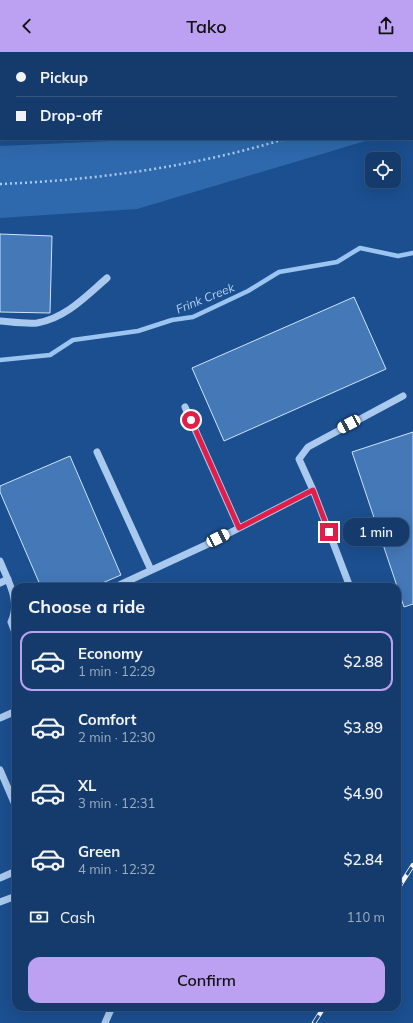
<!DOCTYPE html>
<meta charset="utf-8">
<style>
:root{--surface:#143b6b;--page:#214673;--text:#f1f3f6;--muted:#9dadc1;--line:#33557e;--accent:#bca0f2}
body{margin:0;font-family:Mulish,sans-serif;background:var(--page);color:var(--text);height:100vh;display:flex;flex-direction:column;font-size:15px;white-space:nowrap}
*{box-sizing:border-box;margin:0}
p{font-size:13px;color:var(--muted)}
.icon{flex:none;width:22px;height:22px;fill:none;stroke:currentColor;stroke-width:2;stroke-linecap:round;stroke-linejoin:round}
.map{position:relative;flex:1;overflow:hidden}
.panel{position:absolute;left:12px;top:531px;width:389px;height:428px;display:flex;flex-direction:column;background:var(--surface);border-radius:12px;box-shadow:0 4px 16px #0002,0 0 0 1px var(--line)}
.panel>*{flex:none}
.guide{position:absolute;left:0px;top:0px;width:413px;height:88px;box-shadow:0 4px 16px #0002,0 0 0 1px var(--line);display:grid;align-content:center;height:88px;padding:0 16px;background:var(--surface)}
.tools{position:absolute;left:365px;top:100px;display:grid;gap:8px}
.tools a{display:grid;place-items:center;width:36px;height:36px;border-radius:8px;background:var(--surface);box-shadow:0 4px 16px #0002,0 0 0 1px var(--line);font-size:20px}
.end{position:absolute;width:18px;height:18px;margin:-9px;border:5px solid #e11d48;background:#fff;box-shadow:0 0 0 2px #fff}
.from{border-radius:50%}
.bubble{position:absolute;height:28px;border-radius:12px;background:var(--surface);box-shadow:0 4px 16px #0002,0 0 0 1px var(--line);font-size:13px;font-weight:600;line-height:28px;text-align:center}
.car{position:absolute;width:12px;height:24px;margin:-12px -6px;border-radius:5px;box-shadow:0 0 3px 1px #0007;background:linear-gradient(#fff 24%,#345 0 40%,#fff 0 76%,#345 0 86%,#fff 0)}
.guide b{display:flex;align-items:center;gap:14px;height:38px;font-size:15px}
.guide b+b{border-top:1px solid var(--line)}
.guide i{width:10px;height:10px;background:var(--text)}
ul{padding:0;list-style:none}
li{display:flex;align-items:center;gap:12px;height:60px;margin:0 8px 6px;padding:0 8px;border:2px solid transparent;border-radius:12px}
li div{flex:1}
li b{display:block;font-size:15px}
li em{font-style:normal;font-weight:600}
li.active{border-color:var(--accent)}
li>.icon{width:36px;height:36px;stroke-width:1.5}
h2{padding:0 16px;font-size:18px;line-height:48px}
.pay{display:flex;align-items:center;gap:10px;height:44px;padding:0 16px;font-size:15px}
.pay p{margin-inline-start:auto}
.primary-button{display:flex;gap:8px;margin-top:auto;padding:8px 16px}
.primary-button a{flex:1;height:46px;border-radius:12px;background:var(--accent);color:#111;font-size:16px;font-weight:600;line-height:46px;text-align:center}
header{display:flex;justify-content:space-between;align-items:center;height:52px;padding:0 16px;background:var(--accent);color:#111;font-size:18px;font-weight:600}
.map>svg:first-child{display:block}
.green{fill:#2e69ad}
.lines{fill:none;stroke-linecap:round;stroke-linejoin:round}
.stream{stroke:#9cc4f0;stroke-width:4.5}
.building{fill:#4478b7;stroke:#cfe3fa}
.path{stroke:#a9c9ee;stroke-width:2.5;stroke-dasharray:2 3;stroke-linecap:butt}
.minor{stroke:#a9c9ee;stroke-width:7}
.rail-casing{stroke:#fff;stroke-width:4.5}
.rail{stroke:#1b4f8f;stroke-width:3;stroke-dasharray:9;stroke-linecap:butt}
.route{stroke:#e11d48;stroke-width:5}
.labels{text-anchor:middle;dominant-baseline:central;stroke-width:3;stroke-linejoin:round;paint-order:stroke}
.water-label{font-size:12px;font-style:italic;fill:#b5d3f5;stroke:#1b4f8f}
</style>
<header><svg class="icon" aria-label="back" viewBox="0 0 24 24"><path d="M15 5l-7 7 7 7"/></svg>Tako<svg class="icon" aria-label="share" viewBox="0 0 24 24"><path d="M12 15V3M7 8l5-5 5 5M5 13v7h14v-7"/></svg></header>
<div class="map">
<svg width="413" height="971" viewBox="0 0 413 971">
<rect width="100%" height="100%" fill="#1b4f8f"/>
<path class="green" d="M4,0H292L287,1Z
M413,8V75H412V9Z
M155,87H372L137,157L0,166V94Z"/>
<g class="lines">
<path class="stream" d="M0,308L50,303L73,288L138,279L172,268L193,265L248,239L279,220L337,210L360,196L398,204L413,201"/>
</g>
<path class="building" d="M0,182L52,184L50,261L0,260Z
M354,245L386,317L224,389L192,316Z
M413,380V552L404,555L352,400Z
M70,404L121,523L93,535H41L0,440V434Z"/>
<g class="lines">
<path class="path" d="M412,49H413
M0,132C97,128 192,115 285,87"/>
<path class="minor" d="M368,1L371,0
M0,70H1
M0,269C12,270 26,272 37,271C66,266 86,244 107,226
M185,355L239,476
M97,400L151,518
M313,438L299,407L308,395L403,344
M0,509C8,529 21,549 11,570L16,583
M0,531L8,527
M115,535L208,492L313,438L350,535
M0,666L16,659
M0,718L16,755
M0,826L16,819
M0,850L16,844
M105,971L112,955"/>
<g class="rail-casing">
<path id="rail" d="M397,838L413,813
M314,971L324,955"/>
</g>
<use href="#rail" class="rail"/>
</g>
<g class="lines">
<path class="route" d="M191,368L239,476L313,438L329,480"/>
</g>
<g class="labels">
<g class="water-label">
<text transform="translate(205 246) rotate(-22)">Frink Creek</text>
</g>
</g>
</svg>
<div class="tools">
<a><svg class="icon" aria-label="locate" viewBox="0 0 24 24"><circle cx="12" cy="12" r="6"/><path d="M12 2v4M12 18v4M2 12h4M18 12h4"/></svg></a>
</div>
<i class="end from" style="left:191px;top:368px"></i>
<i class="end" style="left:329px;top:480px"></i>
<div class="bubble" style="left:343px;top:466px;width:66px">1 min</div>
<i class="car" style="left:349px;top:372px;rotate:242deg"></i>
<i class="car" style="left:218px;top:486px;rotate:63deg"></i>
<div class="guide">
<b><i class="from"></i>Pickup</b>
<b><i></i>Drop-off</b>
</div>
<section class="panel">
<h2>Choose a ride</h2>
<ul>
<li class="active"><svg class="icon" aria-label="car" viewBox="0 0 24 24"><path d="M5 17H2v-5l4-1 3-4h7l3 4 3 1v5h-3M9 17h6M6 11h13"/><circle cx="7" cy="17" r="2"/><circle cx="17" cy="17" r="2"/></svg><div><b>Economy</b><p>1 min · 12:29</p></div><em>$2.88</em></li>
<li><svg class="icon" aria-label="car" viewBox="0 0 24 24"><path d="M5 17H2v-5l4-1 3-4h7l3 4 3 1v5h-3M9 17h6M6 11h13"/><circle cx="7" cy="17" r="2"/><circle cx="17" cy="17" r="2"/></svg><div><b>Comfort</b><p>2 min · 12:30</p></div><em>$3.89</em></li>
<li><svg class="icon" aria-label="car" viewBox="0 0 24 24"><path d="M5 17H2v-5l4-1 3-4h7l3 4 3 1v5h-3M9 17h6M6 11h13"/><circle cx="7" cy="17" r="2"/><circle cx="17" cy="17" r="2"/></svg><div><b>XL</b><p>3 min · 12:31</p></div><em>$4.90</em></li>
<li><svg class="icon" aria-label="car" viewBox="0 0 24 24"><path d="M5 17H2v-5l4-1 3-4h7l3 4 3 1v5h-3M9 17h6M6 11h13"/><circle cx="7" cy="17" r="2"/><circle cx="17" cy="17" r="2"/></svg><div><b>Green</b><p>4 min · 12:32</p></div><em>$2.84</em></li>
</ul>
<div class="pay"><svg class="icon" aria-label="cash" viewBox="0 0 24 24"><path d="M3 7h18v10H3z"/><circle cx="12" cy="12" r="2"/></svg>Cash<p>110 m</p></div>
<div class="primary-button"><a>Confirm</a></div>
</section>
</div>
